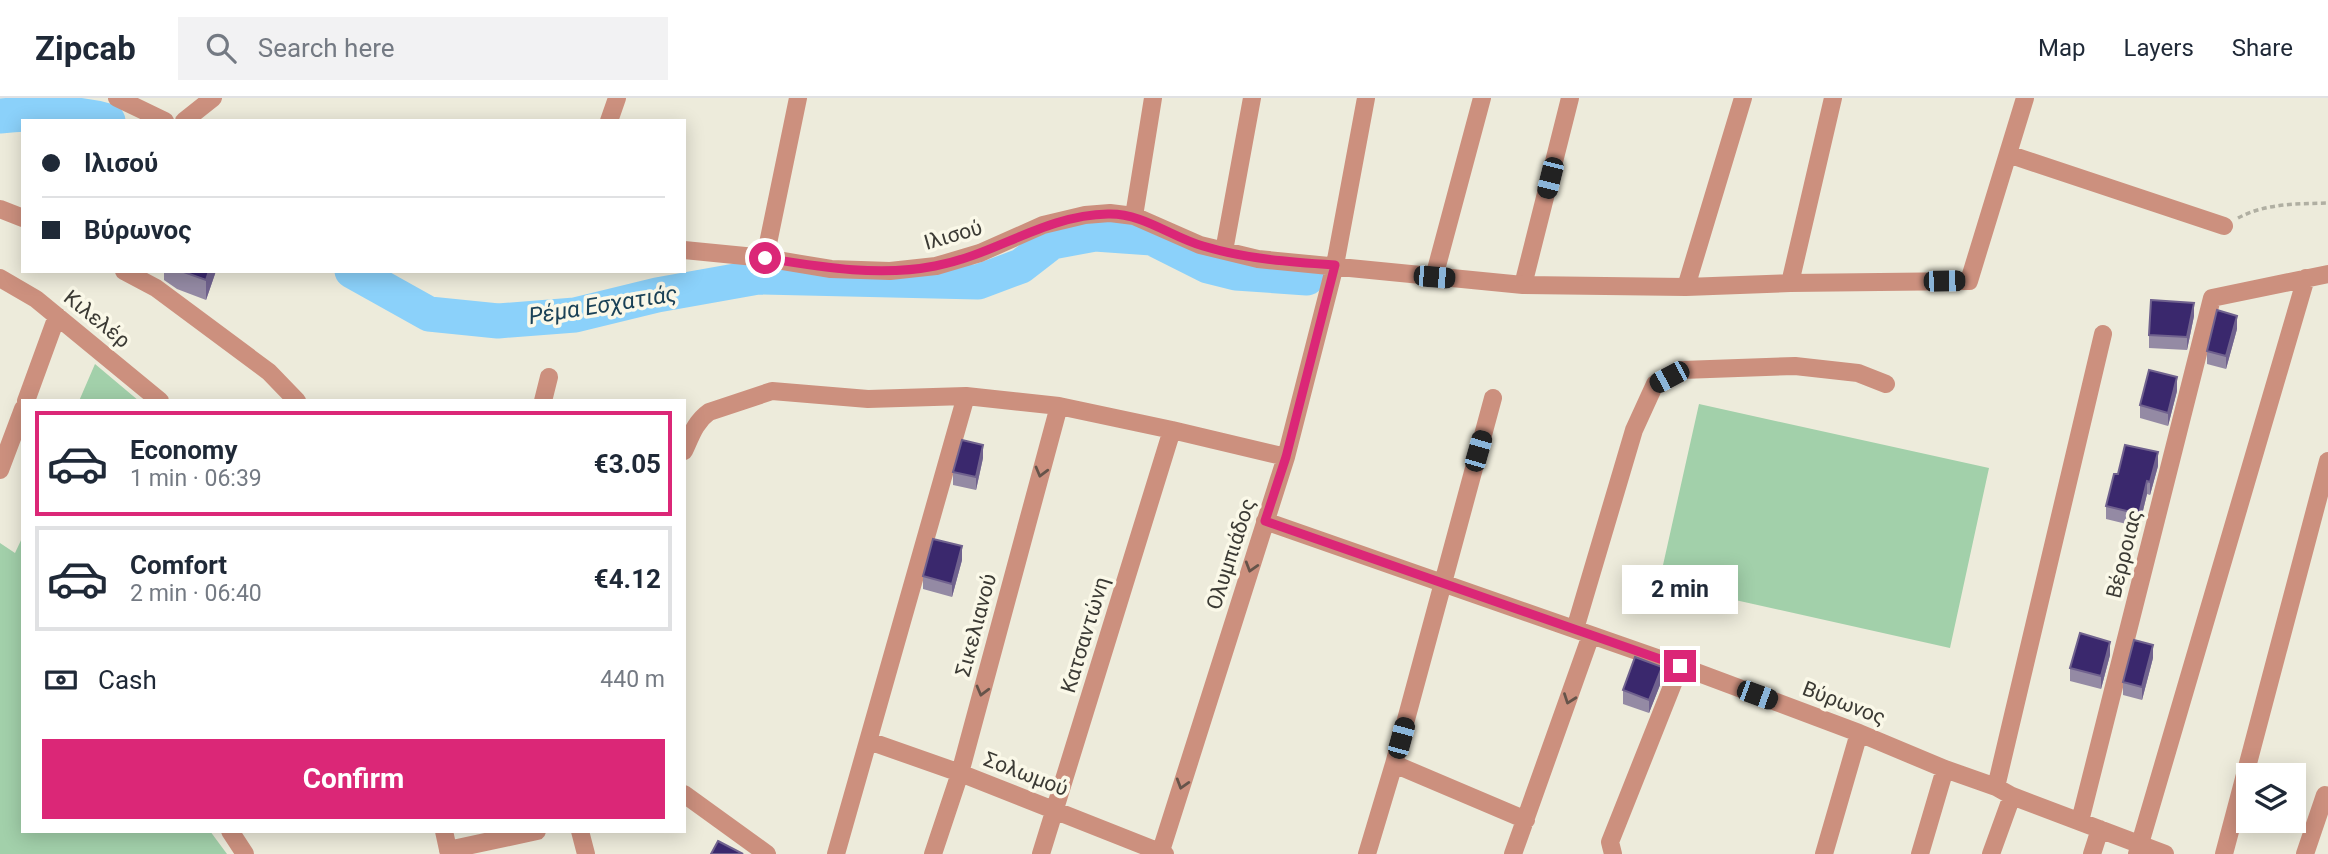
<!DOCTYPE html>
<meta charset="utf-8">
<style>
:root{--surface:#fff;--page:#f2f2f3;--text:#1f2937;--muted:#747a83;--line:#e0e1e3;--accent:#db2777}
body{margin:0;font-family:Roboto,sans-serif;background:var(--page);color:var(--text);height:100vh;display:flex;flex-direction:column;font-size:26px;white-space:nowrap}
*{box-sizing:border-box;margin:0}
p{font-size:23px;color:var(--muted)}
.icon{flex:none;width:38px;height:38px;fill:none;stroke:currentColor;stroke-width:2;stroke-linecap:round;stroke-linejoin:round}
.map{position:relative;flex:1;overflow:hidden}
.side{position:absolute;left:21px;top:301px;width:665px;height:434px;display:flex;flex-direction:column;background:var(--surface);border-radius:0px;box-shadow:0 4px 18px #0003}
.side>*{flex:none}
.hud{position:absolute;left:21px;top:21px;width:665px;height:154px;border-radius:0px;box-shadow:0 4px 18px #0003;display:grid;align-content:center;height:154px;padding:0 21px;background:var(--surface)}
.controls{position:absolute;left:2236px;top:665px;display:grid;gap:14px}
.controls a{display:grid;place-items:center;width:70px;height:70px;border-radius:0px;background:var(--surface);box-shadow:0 4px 18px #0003;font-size:35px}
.end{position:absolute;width:32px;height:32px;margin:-16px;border:9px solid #db2777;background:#fff;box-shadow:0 0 0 4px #fff}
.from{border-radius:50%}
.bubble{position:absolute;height:49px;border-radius:0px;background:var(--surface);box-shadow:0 4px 18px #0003;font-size:23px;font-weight:700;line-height:49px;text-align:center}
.car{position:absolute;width:21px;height:42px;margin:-21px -10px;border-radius:9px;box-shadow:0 0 5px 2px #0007;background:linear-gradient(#222 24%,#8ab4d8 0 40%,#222 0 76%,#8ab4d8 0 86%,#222 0)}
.hud b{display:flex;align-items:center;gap:24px;height:66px;font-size:26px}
.hud b+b{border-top:2px solid var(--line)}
.hud i{width:18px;height:18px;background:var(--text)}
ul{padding:12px 0 0;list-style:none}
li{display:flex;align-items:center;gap:21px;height:105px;margin:0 14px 10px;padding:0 7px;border:4px solid var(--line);border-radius:0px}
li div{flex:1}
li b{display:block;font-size:26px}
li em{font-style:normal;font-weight:700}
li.current{border-color:var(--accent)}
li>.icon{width:63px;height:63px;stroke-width:1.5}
.pay{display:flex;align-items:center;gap:18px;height:77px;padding:0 21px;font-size:26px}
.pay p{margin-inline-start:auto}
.button{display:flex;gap:14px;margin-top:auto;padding:14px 21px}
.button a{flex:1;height:80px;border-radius:0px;background:var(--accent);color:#fff;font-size:28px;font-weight:700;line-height:80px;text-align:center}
header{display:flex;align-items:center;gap:42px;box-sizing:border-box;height:98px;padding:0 35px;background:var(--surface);border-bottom:2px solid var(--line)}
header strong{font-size:33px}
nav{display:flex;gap:38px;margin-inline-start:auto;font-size:24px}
.search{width:490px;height:63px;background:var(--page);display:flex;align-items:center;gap:18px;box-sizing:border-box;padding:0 24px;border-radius:0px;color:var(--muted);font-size:26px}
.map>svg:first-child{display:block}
.green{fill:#a2d0aa}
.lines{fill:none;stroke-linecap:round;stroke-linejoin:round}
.river{stroke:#8bd1fa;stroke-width:35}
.path{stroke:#b0afa2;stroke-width:3.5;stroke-dasharray:5 3.5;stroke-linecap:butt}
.minor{stroke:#cc907e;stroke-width:18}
.wall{fill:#948aa4}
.shaded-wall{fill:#70628e}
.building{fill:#3a286d;stroke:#70628e;stroke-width:2}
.oneway{stroke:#66544a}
.route{stroke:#db2777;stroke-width:9}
.labels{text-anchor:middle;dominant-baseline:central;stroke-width:7;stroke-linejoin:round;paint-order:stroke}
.street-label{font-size:21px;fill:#3b3a34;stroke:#faf8e8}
.water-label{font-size:23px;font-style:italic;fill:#1b4257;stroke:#faf8e8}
</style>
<header>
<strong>Zipcab</strong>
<div class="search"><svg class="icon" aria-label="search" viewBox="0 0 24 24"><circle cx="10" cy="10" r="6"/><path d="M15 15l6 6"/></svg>Search here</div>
<nav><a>Map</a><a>Layers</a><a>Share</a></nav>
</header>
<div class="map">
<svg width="2328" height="756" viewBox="0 0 2328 756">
<rect width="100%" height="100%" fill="#edebdb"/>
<path class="green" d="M95,266L139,303H79Z
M1699,306L1989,370L1950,550L1659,485Z
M23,438V733H210L227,756H0V445L15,455Z"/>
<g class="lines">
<path class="river" d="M0,18C36,15 73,13 108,23
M352,173L429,216L498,223L575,217L657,197L758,179L978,184L1021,168L1052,144L1095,136L1152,140L1208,168L1236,175L1307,180"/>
<path class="path" d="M2238,120C2266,105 2297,106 2328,105"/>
<path class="minor" d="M117,0L165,23
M184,23L213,0
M609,23L617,0
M2008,56L2224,128
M0,111L23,120
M1134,118L1153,0
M684,152L765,160L831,171L890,173L936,168L980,155L1043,127L1085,117L1110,115L1134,118L1200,147L1258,161L1523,187L1686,189L1790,185L1969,183L2025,0
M1224,153L1252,0
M765,160L798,0
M124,173L156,190L269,274L297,303
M1434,179L1482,0
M0,180L36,201L160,303
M1790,185L1833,0
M1523,187L1570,0
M1686,189L1743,0
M26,303L57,218
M543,303L549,279
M684,353C691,338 695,324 709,314L772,293L868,301L966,298L1059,308L1172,332L1286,359
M0,372L23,311
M1265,423L1680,568L1859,635L1945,671L1996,689L2012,698L2165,756
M1575,531L1634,332L1655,286L1682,272L1795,268L1858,275L1886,286
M869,643L960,675L1165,756
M1394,666L1526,722
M1996,689L2103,236
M684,696L767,756
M2080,723L2212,200L2328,176
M230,733L245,756
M444,733L449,756
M580,733L586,756
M448,752L537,733
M836,756L966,298
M933,756L960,675L1059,308
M1041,756L1172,332
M1160,756L1286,359L1335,167L1366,0
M1367,756L1394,666L1493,300
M1513,756L1591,537
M1613,756L1610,744L1680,568
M1824,756L1859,635
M1920,756L1945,671
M1991,756L2012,698
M2092,756L2100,731
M2137,756L2306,180
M2224,756L2328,363
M2305,756L2325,697"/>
</g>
<path class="wall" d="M164,173H216L206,202L177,191L164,182Z
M2194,218L2187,252L2149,250V237Z
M2237,231L2226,271L2207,266V253Z
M2177,293L2168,328L2140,320V307Z
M983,360L976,392L953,387V374Z
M2158,368L2150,397L2147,396L2139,429L2106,421V408L2118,376Z
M962,462L952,499L923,491V478Z
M2110,557L2101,591L2070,583V570Z
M2153,560L2142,602L2123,597V584Z
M1662,582L1649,615L1623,606V592Z"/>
<path class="shaded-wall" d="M209,173H216L206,202V182Z
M2194,205V218L2187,252V239Z
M2237,218V231L2226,271V258Z
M2177,279V293L2168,328V315Z
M983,347V360L976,392V379Z
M2158,354V368L2150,397V384Z
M2147,383V396L2139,429V416Z
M962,448V462L952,499V486Z
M2110,544V557L2101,591V578Z
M2153,547V560L2142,602V589Z
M1662,569V582L1649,615V602Z"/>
<path class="building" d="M181,173H209L206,182Z
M2151,202L2194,205L2187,239L2149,237Z
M2217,212L2237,218L2226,258L2207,253Z
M2149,272L2177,279L2168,315L2140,307Z
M962,342L983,347L976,379L953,374Z
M2125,347L2158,354L2150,384L2147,383L2139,416L2106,408L2114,376H2118Z
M933,441L962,448L952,486L923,478Z
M2080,535L2110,544L2101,578L2070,570Z
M2134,542L2153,547L2142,589L2123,584Z
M1635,559L1662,569L1649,602L1623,592Z
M718,743L743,756H711Z"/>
<defs><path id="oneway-chevron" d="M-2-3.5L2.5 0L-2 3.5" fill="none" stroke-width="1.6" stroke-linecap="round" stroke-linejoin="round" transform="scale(1.75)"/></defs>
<g class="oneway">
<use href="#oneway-chevron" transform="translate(1041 374) rotate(105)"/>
<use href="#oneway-chevron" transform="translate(1251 469) rotate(107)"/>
<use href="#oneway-chevron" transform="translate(982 593) rotate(105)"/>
<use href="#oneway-chevron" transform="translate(1569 601) rotate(110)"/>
<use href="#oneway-chevron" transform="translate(1182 686) rotate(107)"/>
</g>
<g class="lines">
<path class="route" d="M765,160C821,169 879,179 935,168C995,157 1045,117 1108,116C1143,115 1171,139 1203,148C1246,161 1290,164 1335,167L1286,359L1265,423L1680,568"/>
</g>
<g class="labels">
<g class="street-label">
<text transform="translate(953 137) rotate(-16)">Ιλισού</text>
<text transform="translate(97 221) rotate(39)">Κιλελέρ</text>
<text transform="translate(1231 456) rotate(-72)">Ολυμπιάδος</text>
<text transform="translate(2124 456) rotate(-76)">Βέρροιας</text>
<text transform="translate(976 527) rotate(-75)">Σικελιανού</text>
<text transform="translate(1085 537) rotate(-73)">Κατσαντώνη</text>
<text transform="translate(1844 605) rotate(21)">Βύρωνος</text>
<text transform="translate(1026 676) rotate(21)">Σολωμού</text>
</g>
<g class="water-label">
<text transform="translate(603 207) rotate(-9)">Ρέμα Εσχατιάς</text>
</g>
</g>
</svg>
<div class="controls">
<a><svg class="icon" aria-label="layers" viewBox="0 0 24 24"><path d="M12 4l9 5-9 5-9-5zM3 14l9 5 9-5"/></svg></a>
</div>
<i class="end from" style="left:765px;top:160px"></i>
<i class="end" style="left:1680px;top:568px"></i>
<div class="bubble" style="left:1622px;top:467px;width:116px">2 min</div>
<i class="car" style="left:1550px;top:80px;rotate:194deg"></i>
<i class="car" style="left:1434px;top:179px;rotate:95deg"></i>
<i class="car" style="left:1944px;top:183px;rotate:89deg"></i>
<i class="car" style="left:1669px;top:279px;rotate:242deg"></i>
<i class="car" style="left:1478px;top:353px;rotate:16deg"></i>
<i class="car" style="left:1757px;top:597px;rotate:110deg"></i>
<i class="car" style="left:1401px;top:640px;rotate:15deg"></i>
<div class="hud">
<b><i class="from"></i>Ιλισού</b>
<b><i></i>Βύρωνος</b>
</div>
<section class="side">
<ul>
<li class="current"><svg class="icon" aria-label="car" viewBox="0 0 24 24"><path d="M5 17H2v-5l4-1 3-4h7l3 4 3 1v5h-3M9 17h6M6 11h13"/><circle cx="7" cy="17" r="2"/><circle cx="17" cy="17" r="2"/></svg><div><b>Economy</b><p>1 min · 06:39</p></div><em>€3.05</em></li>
<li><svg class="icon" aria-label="car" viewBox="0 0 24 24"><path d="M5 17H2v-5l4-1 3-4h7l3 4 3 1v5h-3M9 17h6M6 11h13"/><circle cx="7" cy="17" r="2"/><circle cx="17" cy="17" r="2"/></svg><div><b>Comfort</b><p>2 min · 06:40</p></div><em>€4.12</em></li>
</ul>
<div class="pay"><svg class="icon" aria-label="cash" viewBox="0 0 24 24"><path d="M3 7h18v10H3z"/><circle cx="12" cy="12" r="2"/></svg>Cash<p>440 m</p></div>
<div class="button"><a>Confirm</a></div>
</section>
</div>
